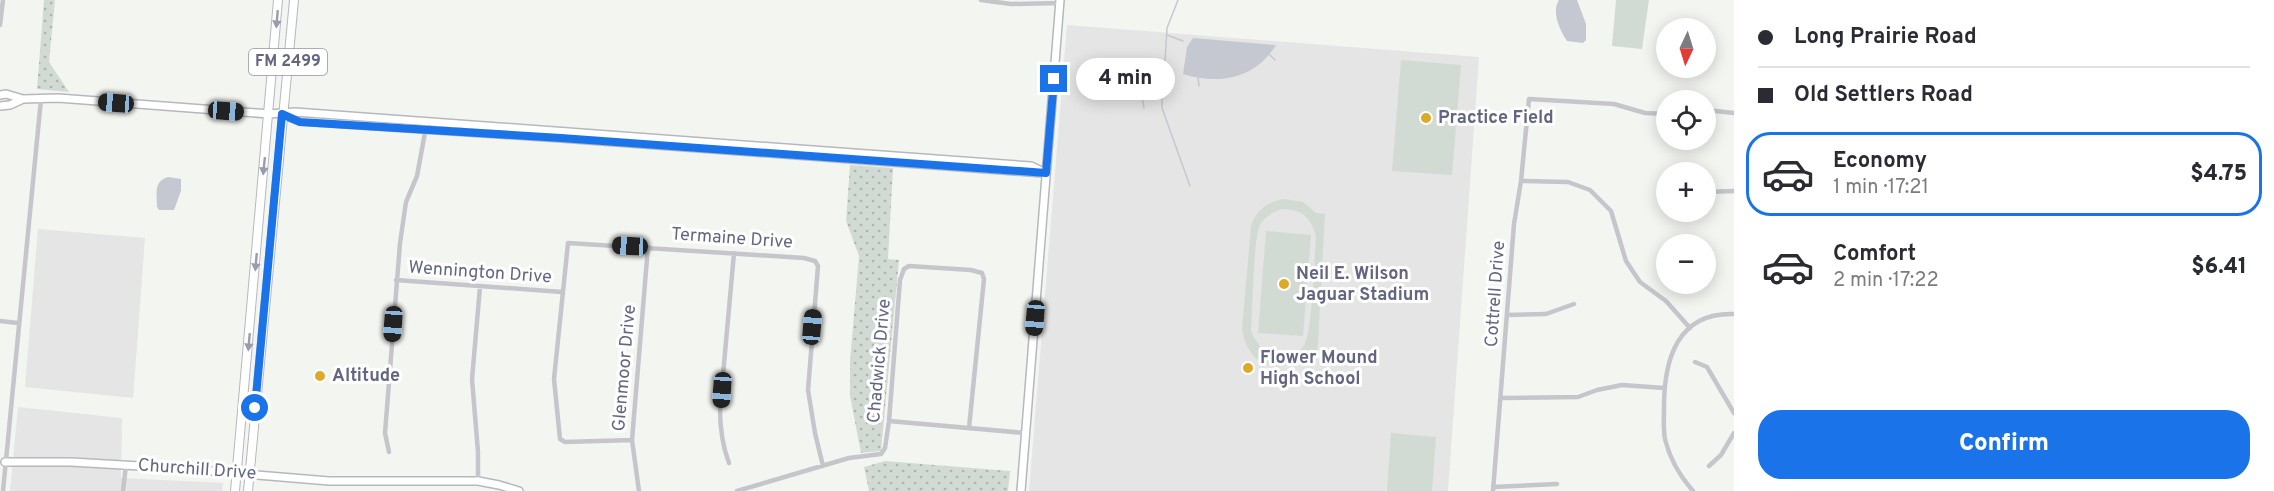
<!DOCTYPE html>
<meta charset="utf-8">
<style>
:root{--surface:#fff;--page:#f2f2f3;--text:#2b2b33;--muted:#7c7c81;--line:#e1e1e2;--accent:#1a73e8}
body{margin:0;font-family:Overpass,sans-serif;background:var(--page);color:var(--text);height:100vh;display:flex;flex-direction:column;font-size:22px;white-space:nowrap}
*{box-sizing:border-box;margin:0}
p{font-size:20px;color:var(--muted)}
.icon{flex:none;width:33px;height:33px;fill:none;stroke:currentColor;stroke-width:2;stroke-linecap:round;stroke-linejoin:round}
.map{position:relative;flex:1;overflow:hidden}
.panel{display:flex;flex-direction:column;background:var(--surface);width:540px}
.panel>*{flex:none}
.guide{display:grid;align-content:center;height:132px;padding:0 24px;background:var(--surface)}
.needle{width:39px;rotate:184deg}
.tools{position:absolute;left:1656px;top:18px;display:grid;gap:12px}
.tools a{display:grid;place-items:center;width:60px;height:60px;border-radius:50%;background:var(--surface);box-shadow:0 3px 15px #0003;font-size:30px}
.end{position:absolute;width:27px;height:27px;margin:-14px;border:8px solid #1a73e8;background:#fff;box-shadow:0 0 0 3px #fff}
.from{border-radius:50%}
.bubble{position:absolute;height:42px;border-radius:21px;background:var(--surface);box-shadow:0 3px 15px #0003;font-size:20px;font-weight:800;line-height:42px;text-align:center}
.car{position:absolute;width:18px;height:36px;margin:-18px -9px;border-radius:8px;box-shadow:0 0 4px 2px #0007;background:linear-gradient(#222 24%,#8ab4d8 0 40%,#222 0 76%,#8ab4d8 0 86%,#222 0)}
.guide b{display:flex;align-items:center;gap:21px;height:57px;font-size:22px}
.guide b+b{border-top:2px solid var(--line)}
.guide i{width:15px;height:15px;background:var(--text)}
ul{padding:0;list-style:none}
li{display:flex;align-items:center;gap:18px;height:84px;margin:0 12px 9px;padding:0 12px;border:3px solid transparent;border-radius:24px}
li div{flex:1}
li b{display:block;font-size:22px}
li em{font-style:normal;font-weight:800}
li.active{border-color:var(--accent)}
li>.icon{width:54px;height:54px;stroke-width:1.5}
.button{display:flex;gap:12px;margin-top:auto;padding:12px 24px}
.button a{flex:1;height:69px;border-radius:24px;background:var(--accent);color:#fff;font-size:24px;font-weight:800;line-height:69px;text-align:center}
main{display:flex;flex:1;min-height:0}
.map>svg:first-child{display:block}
.built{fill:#e4e5e4}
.grass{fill:url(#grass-dots)}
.pitch{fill:#d2dbd3;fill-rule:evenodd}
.water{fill:#c6c8d1}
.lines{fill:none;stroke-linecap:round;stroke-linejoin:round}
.stream{stroke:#c6c8d1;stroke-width:1.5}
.secondary-casing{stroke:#b7b7bf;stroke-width:10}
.primary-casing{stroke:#b7b8be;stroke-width:10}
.street{stroke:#c5c5cb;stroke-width:4.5}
.secondary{stroke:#fff;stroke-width:7}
.primary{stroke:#fff;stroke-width:8}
.oneway{fill:#9a9cad}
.route{stroke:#1a73e8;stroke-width:8}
.poi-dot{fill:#dda928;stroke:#fff;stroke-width:2}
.labels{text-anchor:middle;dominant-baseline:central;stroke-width:6;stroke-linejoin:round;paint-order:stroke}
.shield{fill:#fff;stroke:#9294a7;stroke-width:1.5}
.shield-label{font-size:16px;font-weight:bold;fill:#646681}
.poi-label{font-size:18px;font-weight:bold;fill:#646681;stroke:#fff;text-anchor:start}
.street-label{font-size:18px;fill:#646681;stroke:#fff}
</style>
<main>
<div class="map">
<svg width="1734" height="491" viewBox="0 0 1734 491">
<defs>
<pattern id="grass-dots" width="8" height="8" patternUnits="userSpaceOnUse" patternTransform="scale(1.5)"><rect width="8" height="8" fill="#d2dbd3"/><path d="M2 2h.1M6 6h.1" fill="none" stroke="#aeb5b1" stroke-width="1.8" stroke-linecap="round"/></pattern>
</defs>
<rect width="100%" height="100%" fill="#f3f5f1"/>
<path class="built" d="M1067,25L1479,57L1448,491H1029Z
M38,229L145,238L133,398L25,387Z
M18,407L122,418L121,478L223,483L222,491H10Z"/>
<path class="grass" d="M44,0H55L49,62L69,92L37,89Z
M850,165L893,168L888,259L899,260L881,451L861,453L850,396V361L859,256L846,221Z
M885,461L1010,471L1008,491H869L864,467Z"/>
<path class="pitch" d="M1616,0H1649L1642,49L1612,46Z
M1401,60L1461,65L1452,175L1392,171Z
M1284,199L1303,202L1316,213L1325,214L1317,360L1308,359L1307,356C1279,377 1247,365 1242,329L1251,226C1256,210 1268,202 1284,199ZM1283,209C1302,209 1312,219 1316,237C1314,256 1313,335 1303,347C1293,359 1279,358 1265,353L1254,338L1251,330C1253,309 1253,240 1260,225C1265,216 1274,211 1283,209Z
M1266,231L1311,235L1303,336L1258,333Z
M1391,433L1436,437L1432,491H1387Z"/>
<path class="water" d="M1559,0H1577L1586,24V40L1583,43L1567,41C1560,30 1551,12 1559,0Z
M1193,38L1276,45C1255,79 1218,85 1183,74L1187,47Z
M1133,62L1142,65C1155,86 1148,79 1145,97L1138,99L1115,95L1111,90L1112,77Z
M168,177L181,179V191L174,210H159L157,207C157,195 153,181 168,177Z"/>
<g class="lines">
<path class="stream" d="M1167,35L1183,41
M1269,54L1275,60
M1165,62L1167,28L1178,0
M1198,77L1199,86
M1162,86V108L1190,186
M1142,97L1144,108"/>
<g class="secondary-casing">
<path id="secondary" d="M0,95L6,94L23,99
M0,106L10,105L23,99L58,98L269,114L295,112L1031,166L1046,173
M284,115L300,121L561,138L1044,173
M5,462H71L175,468L329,481H478L499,485L519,491
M1021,491L1060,0"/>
</g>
<g class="primary-casing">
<path id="primary" d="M235,491L278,0
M248,491L294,0"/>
</g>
<path class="street" d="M981,0L1011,4L1060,3
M0,25L3,0
M1706,110L1734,113
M1521,181L1568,182L1590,190L1611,211L1626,261L1640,282L1666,301L1690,328
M1706,192L1734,191
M396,280L562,292
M1507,315L1546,314L1574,304
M0,321L18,323
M1695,362L1707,367L1734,413
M1501,398L1578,397L1597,390L1622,385L1664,388
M889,421L1025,433
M632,440L565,442L560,439L554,379L568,243L804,258L815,261L818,266L808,390L815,433L823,466
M389,452L385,433L400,243L406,202L417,176L426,127
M729,463C722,445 720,428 720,408L734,253
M1709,466L1721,455L1734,433
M478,481V452L472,379L480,287
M1493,487L1557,484
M3,491L41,99
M123,491L126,465
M639,491L632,440L648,247
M737,491L849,458L881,454L885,448L889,421L900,280L904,269L909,266L971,270L982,273L984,279L969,428
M1493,491L1514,224L1521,181L1529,99L1614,104L1645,113L1666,114
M1693,491C1679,475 1670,460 1665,439C1663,429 1664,417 1664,407C1664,360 1677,312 1734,314"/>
<use href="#secondary" class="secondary"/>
<use href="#primary" class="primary"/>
</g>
<defs><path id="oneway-solid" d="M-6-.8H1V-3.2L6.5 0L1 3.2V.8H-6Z" transform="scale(1.5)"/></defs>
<g class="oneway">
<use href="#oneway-solid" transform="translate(277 19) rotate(95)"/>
<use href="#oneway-solid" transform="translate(264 166) rotate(96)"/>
<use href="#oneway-solid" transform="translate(256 262) rotate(95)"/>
<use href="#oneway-solid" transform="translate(249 342) rotate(95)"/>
</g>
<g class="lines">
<path class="route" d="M255,408L282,114L300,122L561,138L1046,173L1054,79"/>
</g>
<g class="poi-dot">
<circle cx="1426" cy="118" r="6"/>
<circle cx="1284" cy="284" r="6"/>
<circle cx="1248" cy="368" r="6"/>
<circle cx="320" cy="376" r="6"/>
</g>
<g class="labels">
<rect class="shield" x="249" y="49" width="78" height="26" rx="4.5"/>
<g class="shield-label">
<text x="288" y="62">FM 2499</text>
</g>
<g class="poi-label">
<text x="1438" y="118">Practice Field</text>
<text x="1296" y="274">Neil E. Wilson<tspan x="1296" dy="21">Jaguar Stadium</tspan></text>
<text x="1260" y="358">Flower Mound<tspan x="1260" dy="21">High School</tspan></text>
<text x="332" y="376">Altitude</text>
</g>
<g class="street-label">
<text transform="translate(732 239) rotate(4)">Termaine Drive</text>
<text transform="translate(480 273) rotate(4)">Wennington Drive</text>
<text transform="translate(1496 294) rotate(-86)">Cottrell Drive</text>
<text transform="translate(880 361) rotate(-85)">Chadwick Drive</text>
<text transform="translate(625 368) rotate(-85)">Glenmoor Drive</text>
<text transform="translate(197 470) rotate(4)">Churchill Drive</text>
</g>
</g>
</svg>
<div class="tools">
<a><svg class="needle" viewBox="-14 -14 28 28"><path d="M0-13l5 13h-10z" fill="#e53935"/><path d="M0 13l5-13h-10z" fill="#7c7c81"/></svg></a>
<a><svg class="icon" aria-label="locate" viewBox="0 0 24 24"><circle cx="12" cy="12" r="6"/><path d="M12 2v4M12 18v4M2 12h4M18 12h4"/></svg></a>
<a>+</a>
<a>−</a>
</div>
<i class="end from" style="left:255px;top:408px"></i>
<i class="end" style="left:1054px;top:79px"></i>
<div class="bubble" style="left:1076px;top:58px;width:99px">4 min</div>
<i class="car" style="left:116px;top:103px;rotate:274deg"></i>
<i class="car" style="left:226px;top:111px;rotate:94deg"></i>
<i class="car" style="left:630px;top:246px;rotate:273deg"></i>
<i class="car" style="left:1035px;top:318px;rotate:185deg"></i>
<i class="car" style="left:393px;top:324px;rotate:184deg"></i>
<i class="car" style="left:812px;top:327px;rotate:5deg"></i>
<i class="car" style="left:722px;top:390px;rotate:184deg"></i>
</div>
<section class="panel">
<div class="guide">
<b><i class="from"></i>Long Prairie Road</b>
<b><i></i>Old Settlers Road</b>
</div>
<ul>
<li class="active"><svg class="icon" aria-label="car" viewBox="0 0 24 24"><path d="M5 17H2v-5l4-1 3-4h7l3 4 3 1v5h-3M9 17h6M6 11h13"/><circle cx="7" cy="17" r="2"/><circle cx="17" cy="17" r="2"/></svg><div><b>Economy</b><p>1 min · 17:21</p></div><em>$4.75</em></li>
<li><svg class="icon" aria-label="car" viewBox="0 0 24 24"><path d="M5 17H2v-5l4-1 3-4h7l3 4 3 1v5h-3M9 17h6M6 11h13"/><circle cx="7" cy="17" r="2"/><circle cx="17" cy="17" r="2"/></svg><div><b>Comfort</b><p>2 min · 17:22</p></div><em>$6.41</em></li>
</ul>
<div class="button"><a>Confirm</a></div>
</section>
</main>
